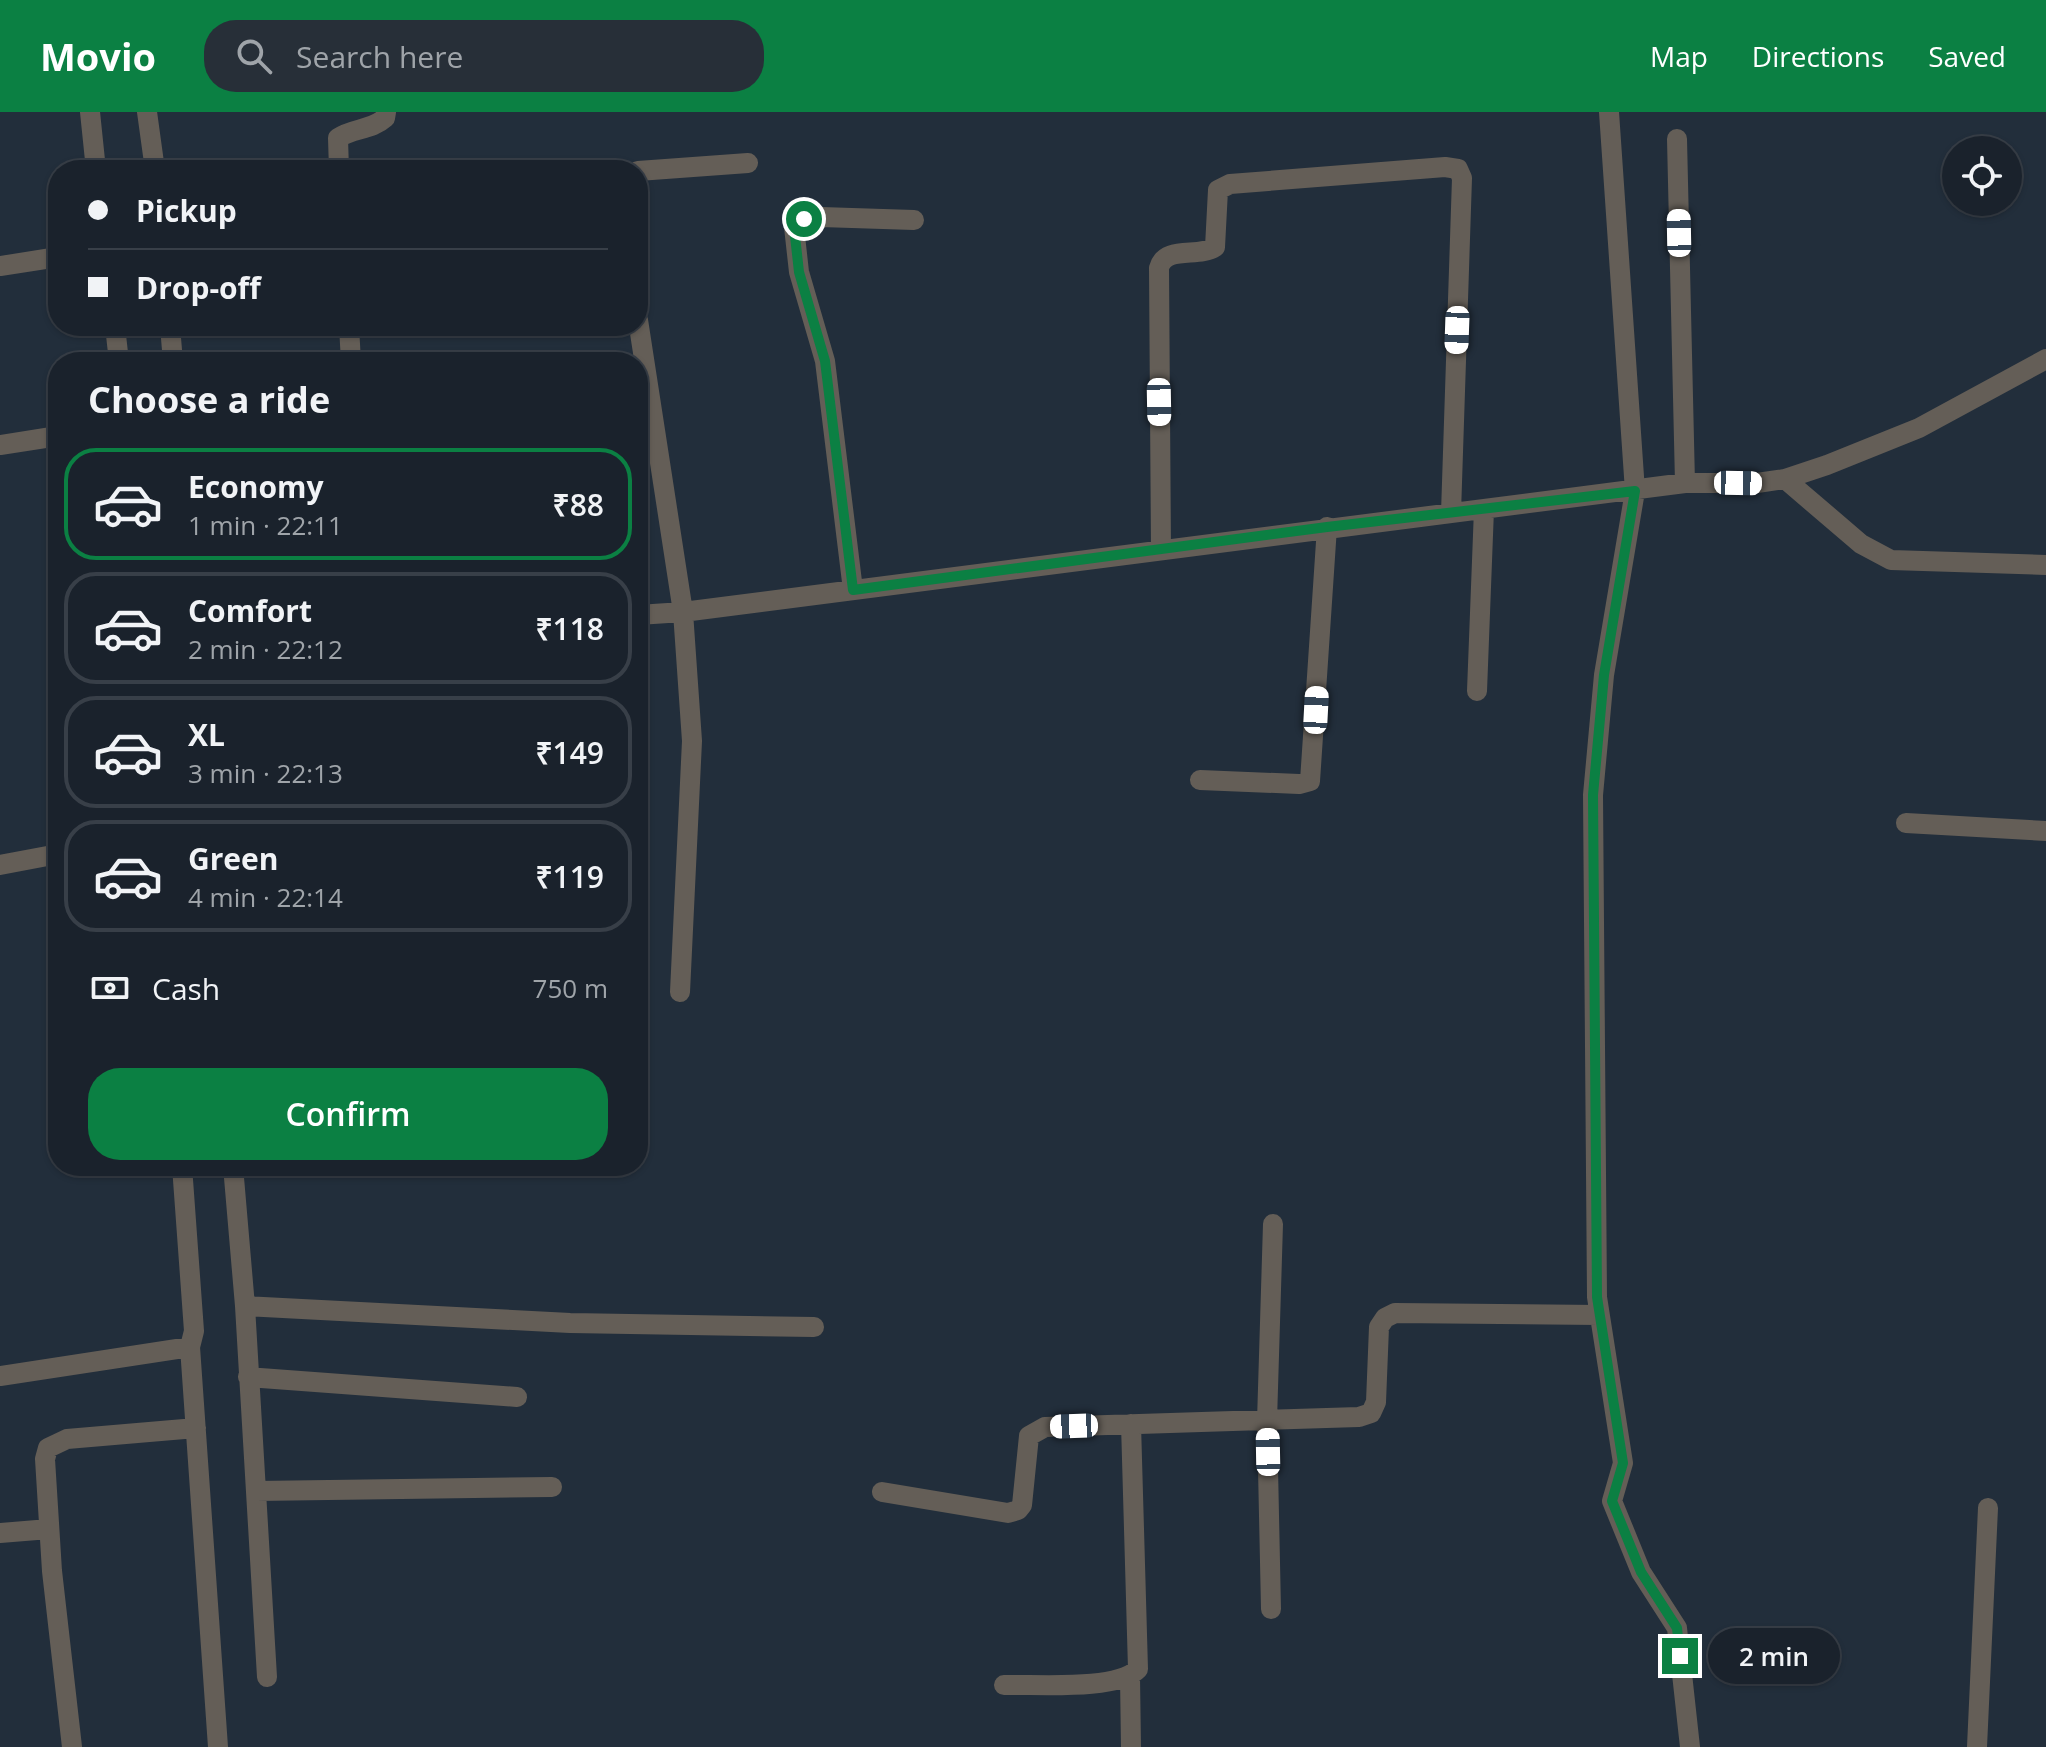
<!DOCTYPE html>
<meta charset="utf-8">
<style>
:root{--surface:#1a222c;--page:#272f38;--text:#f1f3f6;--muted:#9fa4a9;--line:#383f48;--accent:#0b8043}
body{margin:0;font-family:"Open Sans",sans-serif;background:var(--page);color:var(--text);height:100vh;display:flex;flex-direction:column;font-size:30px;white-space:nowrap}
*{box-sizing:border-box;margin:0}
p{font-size:26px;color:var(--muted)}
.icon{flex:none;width:44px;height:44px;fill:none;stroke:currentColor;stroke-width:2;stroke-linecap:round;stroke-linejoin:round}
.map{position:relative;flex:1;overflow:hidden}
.sheet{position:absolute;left:48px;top:240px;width:600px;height:824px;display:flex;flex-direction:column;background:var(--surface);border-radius:32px;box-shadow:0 2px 6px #0004,0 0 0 2px var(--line)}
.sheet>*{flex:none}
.banner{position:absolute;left:48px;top:48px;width:600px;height:176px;border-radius:32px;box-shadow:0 2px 6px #0004,0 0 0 2px var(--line);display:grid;align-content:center;height:176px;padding:0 40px;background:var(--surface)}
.tools{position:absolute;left:1942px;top:24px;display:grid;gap:16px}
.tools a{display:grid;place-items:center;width:80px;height:80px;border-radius:50%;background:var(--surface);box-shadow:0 2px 6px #0004,0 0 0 2px var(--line);font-size:40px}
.end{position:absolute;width:36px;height:36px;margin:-18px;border:10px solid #0b8043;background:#fff;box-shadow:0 0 0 4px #fff}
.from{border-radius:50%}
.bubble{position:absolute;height:56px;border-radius:28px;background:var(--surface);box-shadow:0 2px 6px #0004,0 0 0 2px var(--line);font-size:26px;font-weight:600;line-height:56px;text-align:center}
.car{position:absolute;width:24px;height:48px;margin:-24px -12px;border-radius:10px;box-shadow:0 0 6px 2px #0007;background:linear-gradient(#fff 24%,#345 0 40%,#fff 0 76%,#345 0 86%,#fff 0)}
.banner b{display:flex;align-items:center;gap:28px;height:76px;font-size:30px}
.banner b+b{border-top:2px solid var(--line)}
.banner i{width:20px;height:20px;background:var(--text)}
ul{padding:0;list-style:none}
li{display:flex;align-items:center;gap:24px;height:112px;margin:0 16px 12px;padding:0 24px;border:4px solid var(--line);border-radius:32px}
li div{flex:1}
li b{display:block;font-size:30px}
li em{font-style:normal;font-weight:600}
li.on{border-color:var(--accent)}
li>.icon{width:72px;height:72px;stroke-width:1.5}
h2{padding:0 40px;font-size:36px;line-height:96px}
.pay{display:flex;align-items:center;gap:20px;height:88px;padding:0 40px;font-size:30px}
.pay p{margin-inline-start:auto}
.cta{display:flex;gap:16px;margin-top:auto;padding:16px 40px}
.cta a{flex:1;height:92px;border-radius:32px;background:var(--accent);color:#fff;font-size:32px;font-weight:600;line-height:92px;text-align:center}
header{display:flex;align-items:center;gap:48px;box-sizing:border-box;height:112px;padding:0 40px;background:var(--accent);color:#fff}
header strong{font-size:38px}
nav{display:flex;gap:44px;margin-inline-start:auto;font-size:28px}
.search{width:560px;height:72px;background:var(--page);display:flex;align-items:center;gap:20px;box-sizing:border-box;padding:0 28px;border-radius:32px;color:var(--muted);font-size:30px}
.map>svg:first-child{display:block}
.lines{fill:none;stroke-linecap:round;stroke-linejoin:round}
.minor{stroke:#645e57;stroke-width:20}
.route{stroke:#0b8043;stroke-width:10}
</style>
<header>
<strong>Movio</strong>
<div class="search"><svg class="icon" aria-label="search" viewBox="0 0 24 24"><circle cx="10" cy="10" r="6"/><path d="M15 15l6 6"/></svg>Search here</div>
<nav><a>Map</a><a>Directions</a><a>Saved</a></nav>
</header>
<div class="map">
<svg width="2046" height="1635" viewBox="0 0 2046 1635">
<rect width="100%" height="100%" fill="#222e3b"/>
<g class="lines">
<path class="minor" d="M90,0L96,58
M147,0L155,58
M1609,0L1635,379L1604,563L1593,683L1597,1185L1623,1351L1612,1389L1641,1460L1677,1516L1690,1635
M1677,27L1685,371
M339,58L338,26C353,16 372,18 385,6L386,0
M638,59L748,51
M0,154L58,145
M638,208L683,500L692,629L680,880
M115,214L119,250
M170,214L173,250
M349,214L351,250
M0,333L58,324
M1785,367L1861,432L1891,448L2046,453
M1161,439L1159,156C1165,133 1199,146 1215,135L1218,78L1230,72L1445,55L1458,57L1462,66L1451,401
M853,478L825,249L799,160L794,115L804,107L821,105L914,108
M638,503L683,500L1685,371H1757L1785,367L1827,353L1919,316L2046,247
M1477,579L1484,397
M1200,668L1299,672L1310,669L1327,415
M1906,711L2046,719
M0,753L58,742
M182,1054L194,1219L190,1235L218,1635
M233,1054L245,1194L267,1565
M245,1194L570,1211L814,1215
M0,1264L190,1235
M248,1265L517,1285
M256,1379L552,1375
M882,1380L1008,1401L1018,1398L1022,1393L1029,1324L1045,1315L1359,1305L1371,1301L1376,1290L1379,1215L1385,1206L1395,1201L1599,1203
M0,1421L49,1417
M1271,1497L1267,1309L1273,1112
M1130,1565L1131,1635
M1004,1573C1036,1572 1117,1579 1138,1557L1131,1312
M72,1635L52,1459L45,1347L48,1336L67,1327L196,1316
M1977,1635L1988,1396"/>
</g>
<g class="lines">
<path class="route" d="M804,107L794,115L799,160L825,249L853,478L1327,415L1635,379L1604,563L1593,683L1597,1185L1623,1351L1612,1389L1641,1460L1677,1516L1680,1544"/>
</g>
</svg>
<div class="tools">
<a><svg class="icon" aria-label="locate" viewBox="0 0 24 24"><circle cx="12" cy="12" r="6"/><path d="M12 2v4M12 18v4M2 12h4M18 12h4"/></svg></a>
</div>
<i class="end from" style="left:804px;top:107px"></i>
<i class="end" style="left:1680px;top:1544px"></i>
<div class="bubble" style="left:1708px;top:1516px;width:132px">2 min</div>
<i class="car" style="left:1679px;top:121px;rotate:359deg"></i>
<i class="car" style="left:1457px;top:218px;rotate:182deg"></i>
<i class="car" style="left:1159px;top:290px;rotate:179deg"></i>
<i class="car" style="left:1738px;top:371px;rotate:91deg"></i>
<i class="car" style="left:1316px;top:598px;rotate:3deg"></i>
<i class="car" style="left:1074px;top:1314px;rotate:268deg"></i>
<i class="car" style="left:1268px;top:1340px;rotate:359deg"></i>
<div class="banner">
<b><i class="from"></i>Pickup</b>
<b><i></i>Drop-off</b>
</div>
<section class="sheet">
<h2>Choose a ride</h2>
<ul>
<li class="on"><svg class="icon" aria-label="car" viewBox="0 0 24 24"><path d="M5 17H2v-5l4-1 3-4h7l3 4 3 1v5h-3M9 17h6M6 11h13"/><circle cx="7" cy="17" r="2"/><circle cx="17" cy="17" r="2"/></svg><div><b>Economy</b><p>1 min · 22:11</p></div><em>₹88</em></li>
<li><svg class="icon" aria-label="car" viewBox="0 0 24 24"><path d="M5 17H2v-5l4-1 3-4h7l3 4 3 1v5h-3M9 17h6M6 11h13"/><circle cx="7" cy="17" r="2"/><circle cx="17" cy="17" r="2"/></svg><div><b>Comfort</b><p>2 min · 22:12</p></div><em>₹118</em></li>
<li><svg class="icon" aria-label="car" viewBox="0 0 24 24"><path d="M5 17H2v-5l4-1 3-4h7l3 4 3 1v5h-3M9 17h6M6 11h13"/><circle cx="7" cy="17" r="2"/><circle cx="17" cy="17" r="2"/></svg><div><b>XL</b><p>3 min · 22:13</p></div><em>₹149</em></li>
<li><svg class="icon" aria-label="car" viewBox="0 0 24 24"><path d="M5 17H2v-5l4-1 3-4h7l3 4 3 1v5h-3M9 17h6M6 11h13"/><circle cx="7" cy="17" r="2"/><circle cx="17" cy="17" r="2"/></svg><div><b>Green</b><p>4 min · 22:14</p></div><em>₹119</em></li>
</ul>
<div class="pay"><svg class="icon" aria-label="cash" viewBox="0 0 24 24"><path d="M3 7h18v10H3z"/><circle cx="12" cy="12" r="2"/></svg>Cash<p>750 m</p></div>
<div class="cta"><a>Confirm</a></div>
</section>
</div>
